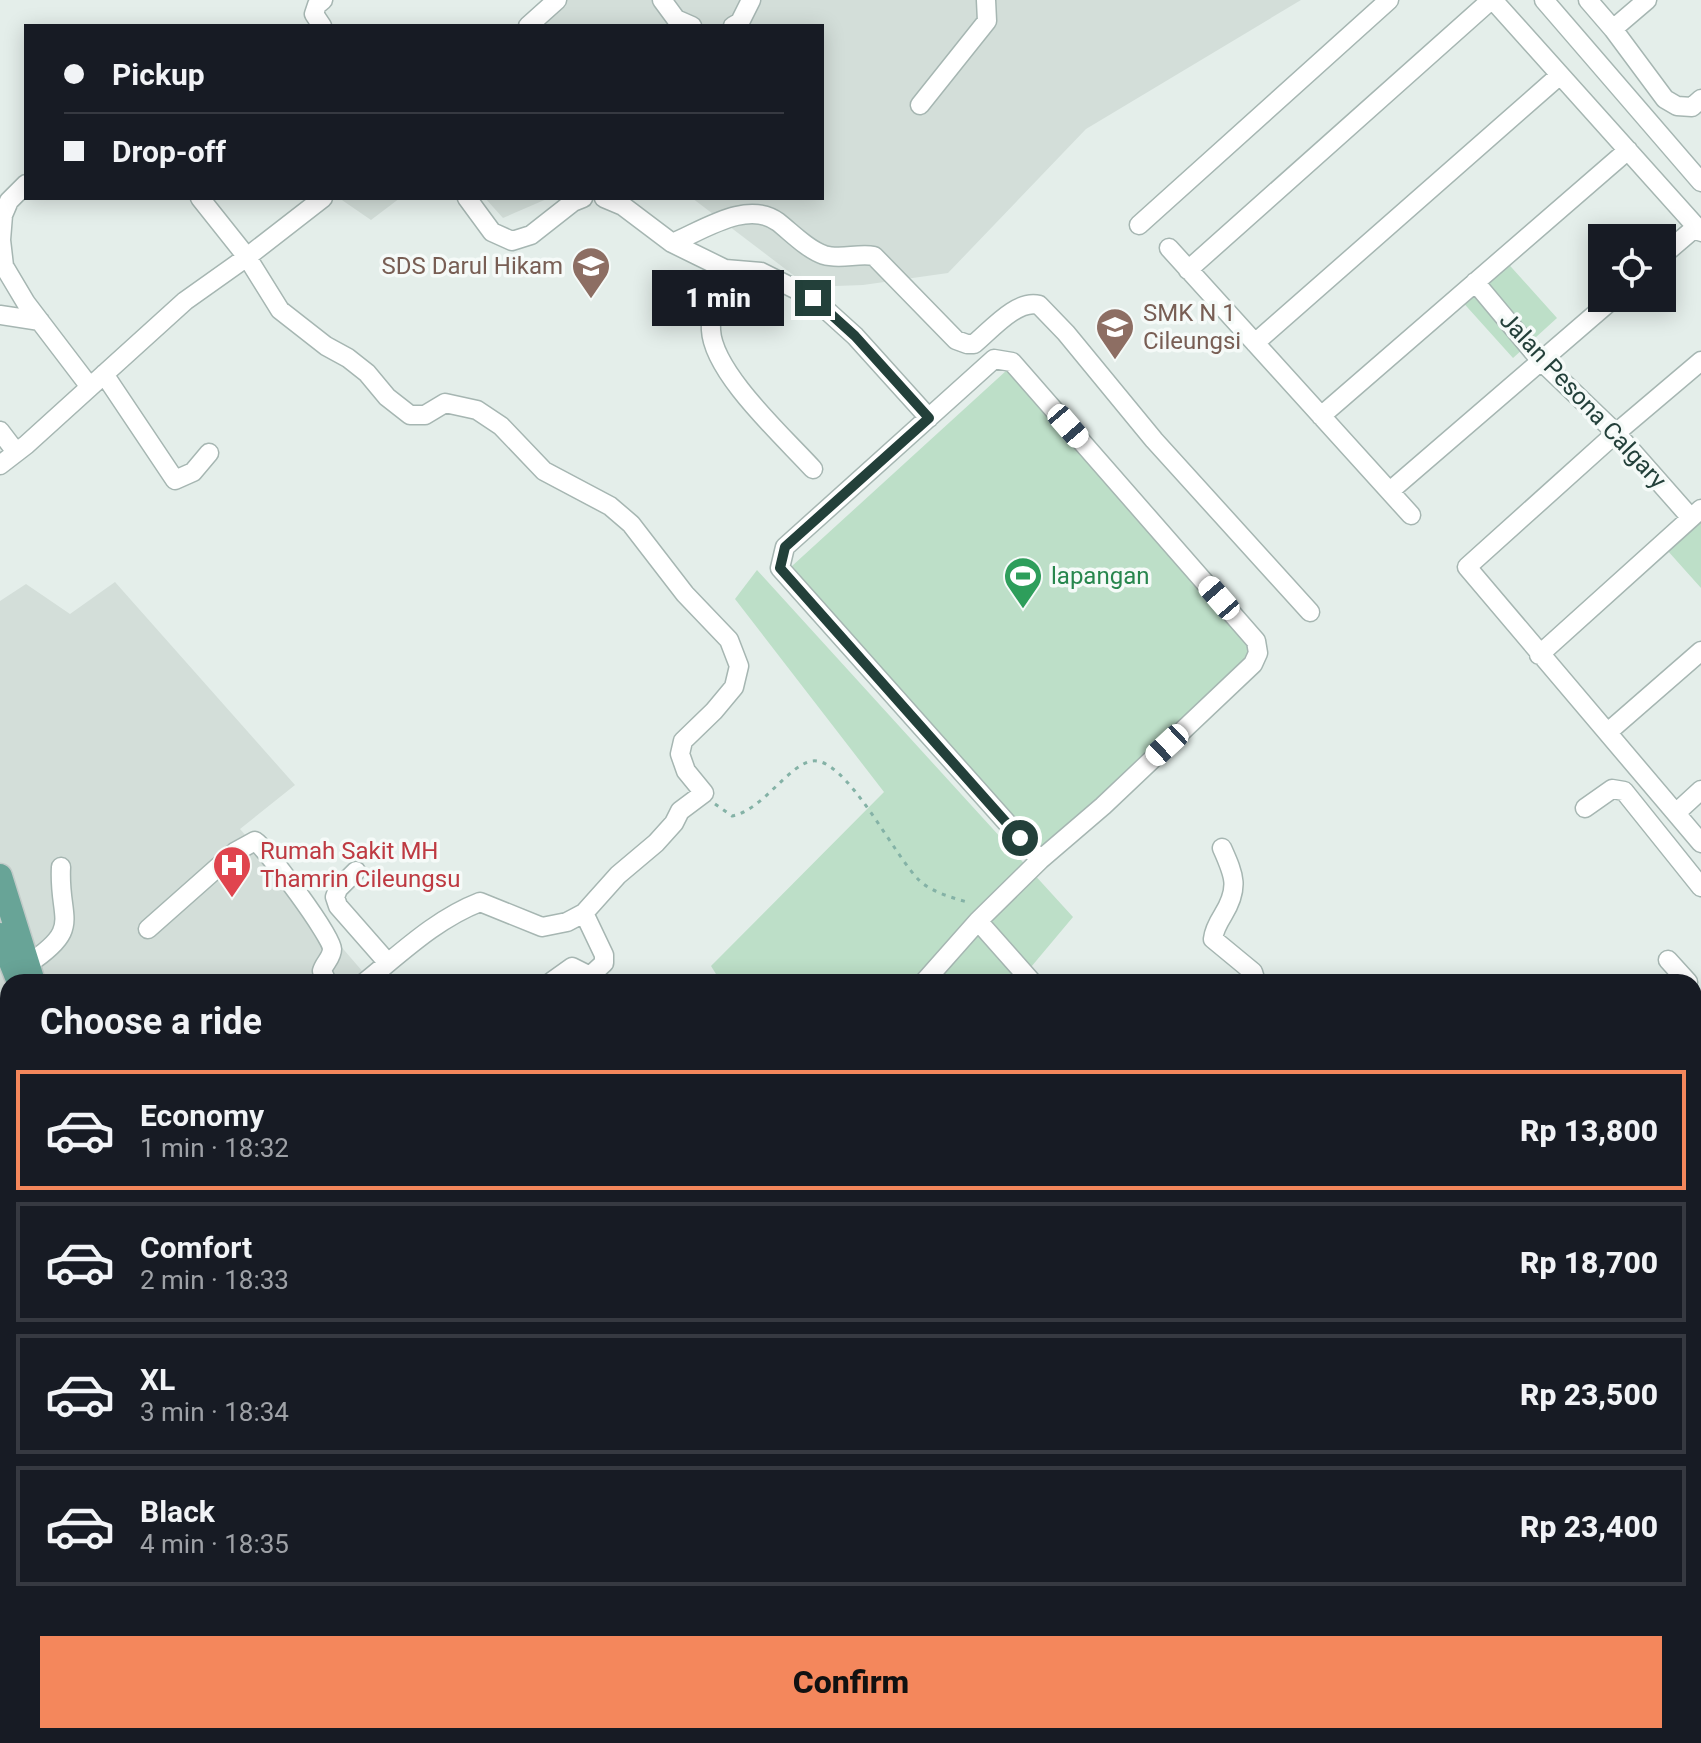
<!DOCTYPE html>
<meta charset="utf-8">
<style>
:root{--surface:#171b24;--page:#242831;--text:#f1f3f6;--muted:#9ea1a6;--line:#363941;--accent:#f4875c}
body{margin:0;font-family:Roboto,sans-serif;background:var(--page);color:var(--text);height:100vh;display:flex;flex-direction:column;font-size:30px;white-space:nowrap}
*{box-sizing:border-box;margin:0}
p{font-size:26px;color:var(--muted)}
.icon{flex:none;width:44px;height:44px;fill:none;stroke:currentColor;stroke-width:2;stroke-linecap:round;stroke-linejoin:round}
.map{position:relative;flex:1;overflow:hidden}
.sheet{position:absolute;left:0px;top:974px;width:1702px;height:770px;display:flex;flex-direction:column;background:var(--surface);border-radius:24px 24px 0 0;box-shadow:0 4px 20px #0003}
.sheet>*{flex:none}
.hud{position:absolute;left:24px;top:24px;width:800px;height:176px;border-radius:0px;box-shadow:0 4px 20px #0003;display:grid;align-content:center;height:176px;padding:0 40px;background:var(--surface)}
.fabs{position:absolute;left:1588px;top:224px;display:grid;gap:16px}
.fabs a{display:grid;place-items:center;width:88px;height:88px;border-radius:0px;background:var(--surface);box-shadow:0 4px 20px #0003;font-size:40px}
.end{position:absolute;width:36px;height:36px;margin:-18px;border:10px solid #23403a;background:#fff;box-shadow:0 0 0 4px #fff}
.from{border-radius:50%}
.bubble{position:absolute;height:56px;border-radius:0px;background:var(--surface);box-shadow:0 4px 20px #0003;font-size:26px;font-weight:800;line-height:56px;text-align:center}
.car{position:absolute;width:24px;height:48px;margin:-24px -12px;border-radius:10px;box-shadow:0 0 6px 2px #0007;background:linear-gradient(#fff 24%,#345 0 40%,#fff 0 76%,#345 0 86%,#fff 0)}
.hud b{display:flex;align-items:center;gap:28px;height:76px;font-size:30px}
.hud b+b{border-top:2px solid var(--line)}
.hud i{width:20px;height:20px;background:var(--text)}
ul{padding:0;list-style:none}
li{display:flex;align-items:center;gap:24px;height:120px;margin:0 16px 12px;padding:0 24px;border:4px solid var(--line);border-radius:0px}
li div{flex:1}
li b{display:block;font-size:30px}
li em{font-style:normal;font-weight:800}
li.current{border-color:var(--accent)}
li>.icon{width:72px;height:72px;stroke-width:1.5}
h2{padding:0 40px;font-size:36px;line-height:96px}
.cta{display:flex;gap:16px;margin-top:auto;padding:16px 40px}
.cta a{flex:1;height:92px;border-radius:0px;background:var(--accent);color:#111;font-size:32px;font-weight:800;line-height:92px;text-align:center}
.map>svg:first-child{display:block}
.built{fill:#d3ded9}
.green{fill:#bddfc8}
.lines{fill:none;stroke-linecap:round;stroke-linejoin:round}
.minor-casing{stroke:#a6b6b2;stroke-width:21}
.major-casing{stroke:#c1cac8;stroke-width:27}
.path{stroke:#84b2a6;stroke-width:3;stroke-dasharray:4 6;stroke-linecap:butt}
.minor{stroke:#fff;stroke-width:18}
.major{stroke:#68a497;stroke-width:24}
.route{stroke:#23403a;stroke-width:10}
.labels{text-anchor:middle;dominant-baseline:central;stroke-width:7;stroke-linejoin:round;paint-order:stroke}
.education-label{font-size:24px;fill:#785e54;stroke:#f5faf8;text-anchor:end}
.street-label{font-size:24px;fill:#23403a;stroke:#f5faf8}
.leisure-label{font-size:24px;fill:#27864d;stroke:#f5faf8;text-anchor:start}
.health-label{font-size:24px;fill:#be3a42;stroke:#f5faf8;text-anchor:start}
</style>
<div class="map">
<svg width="1701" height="1743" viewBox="0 0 1701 1743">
<rect width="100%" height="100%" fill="#e4eeea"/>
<path class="built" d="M549,0H1301L1086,129L948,273L863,285L809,287L692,198H822V26H520Z
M339,198H400L371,220Z
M485,198H549L503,218Z
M115,582L295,785L240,829L363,972L357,982H8V1346L0,1351V601L26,584L70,614Z
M1701,1226V1743H1304L1299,1736H1694V1227Z
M0,1389L8,1406V1559L0,1562Z
M6,1696L8,1698V1736H52L60,1743H0V1700Z"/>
<path class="green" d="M1503,258L1557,318L1513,358L1459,298Z
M1007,370L1255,654L1041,852L792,566Z
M1701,520V588L1667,550Z
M757,570L1073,917L1026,973V982H721L711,966L884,792L735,599Z"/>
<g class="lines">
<g class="minor-casing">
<path id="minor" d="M662,0L676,19L692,26
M1493,0L1701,232
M1544,0L1701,182
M1588,0L1613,29L1665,99L1677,106L1692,107L1701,99
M322,26L314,14L317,5L323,0
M528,26L557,0
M733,26L740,22L751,0
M1613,29L1647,0
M920,105L987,21L986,0
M26,184L9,201L3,215L1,240L4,266L26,303L90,387
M200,198L247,257L280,310L326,346L348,358L367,373L387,397L410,415H425L445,403L477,410L501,426L544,471L610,506L631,524L685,594L729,640L739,666L734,687L714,711L683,741L680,754L686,771L704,793L680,811L674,823L656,843L618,875L584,913L567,922L542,927L480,902C436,919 401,953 365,982
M467,198L492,232L512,241L531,235L573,202L583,198
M604,198L623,206L672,243L725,269L761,272L813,298L855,336L929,418
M1139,225L1389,0
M672,243C702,231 747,199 778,222C792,233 807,249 824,255C840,260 858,253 874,256L956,340L967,344H974C991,330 1017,299 1039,305L1066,333L1154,440L1310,612
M1169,248L1411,515
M1662,256L1696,227
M725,269C718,289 710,309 711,330C713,373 784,437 813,469
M1188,270L1491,0
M1475,282L1541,361L1616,433L1691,518
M0,315L40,321
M1255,343L1560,75
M1701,361L1616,433L1467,567L1701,843
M104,374L175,480L193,472L209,453
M1321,416L1628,150
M0,431L16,452
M0,465L26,445L185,301L247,257L323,198
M1390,491L1614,298
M1539,655L1701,509
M1608,732L1701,651
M1585,808L1612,789L1624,791L1701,887
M1677,812L1701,790
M1222,848C1234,875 1240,887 1223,915C1218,923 1214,930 1213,939L1253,972L1256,982
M356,871L338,889L335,897L338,906L388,963
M978,921L1032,982
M148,929L235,852L255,841C266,848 332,936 332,949C332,958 324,963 322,971L327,982
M1668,960L1688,982
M28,964C84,927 58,920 61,867
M551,982L572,967L590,976L604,963V955L584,913
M924,982L978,921L1040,860L1103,806L1253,664L1258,653L1256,641L1012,362L994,359L785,547L780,568L1040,860
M1694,1053L1701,1047
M0,1317L8,1313
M1694,1321L1701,1327
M0,1551L8,1548
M1694,1672L1701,1679
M1694,1712L1701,1704
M1109,1736L1118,1743
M1315,1736L1321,1743
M404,1743L414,1736
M544,1743L551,1736
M1665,1743L1671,1736"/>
</g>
<g class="major-casing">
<path id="major" d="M0,876L33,982
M0,935L19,982
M439,1736L445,1743"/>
</g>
<path class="path" d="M715,804L732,816C763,810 788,765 812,761C846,756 895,858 920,881C933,893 954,898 970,903"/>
<use href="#minor" class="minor"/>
<use href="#major" class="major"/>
</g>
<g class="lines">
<path class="route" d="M813,298L855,336L929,418L785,547L780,568L1020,838"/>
</g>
<defs>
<g id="school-pin" transform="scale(2)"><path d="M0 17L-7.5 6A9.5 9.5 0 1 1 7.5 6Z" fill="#8d6e63" stroke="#f5faf8"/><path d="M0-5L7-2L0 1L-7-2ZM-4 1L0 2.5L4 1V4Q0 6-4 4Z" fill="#fff"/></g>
<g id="stadium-pin" transform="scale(2)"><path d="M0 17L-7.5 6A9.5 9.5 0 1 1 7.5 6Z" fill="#2e9e5b" stroke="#f5faf8"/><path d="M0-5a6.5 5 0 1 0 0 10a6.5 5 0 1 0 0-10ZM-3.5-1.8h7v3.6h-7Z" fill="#fff"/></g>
<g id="hospital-pin" transform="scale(2)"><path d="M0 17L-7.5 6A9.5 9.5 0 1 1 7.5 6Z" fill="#e0444e" stroke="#f5faf8"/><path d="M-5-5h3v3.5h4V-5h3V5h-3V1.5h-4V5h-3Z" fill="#fff"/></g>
</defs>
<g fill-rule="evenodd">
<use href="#school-pin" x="591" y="266"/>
<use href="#school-pin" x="1115" y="327"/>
<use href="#stadium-pin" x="1023" y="576"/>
<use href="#hospital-pin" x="232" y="865"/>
</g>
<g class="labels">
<g class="education-label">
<text x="563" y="266">SDS Darul Hikam</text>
<text x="1143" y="313" text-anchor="start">SMK N 1<tspan x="1143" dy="28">Cileungsi</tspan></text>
</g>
<g class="street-label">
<text transform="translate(1583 400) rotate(47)">Jalan Pesona Calgary</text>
</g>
<g class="leisure-label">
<text x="1051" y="576">lapangan</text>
</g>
<g class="health-label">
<text x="260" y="851">Rumah Sakit MH<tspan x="260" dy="28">Thamrin Cileungsu</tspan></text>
</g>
</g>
</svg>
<div class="fabs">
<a><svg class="icon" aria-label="locate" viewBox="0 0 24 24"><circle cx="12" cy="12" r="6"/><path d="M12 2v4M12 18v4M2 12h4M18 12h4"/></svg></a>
</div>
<i class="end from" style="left:1020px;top:838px"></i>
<i class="end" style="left:813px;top:298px"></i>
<div class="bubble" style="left:652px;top:270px;width:132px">1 min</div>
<i class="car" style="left:1068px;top:426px;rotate:139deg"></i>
<i class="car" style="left:1219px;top:598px;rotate:319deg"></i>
<i class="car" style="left:1167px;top:745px;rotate:227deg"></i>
<div class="hud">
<b><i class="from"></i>Pickup</b>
<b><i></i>Drop-off</b>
</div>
<section class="sheet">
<h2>Choose a ride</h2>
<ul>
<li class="current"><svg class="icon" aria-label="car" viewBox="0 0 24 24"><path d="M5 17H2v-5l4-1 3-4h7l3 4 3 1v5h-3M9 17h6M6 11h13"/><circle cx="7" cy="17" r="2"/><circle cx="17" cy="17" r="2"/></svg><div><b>Economy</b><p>1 min · 18:32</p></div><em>Rp 13,800</em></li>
<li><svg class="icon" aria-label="car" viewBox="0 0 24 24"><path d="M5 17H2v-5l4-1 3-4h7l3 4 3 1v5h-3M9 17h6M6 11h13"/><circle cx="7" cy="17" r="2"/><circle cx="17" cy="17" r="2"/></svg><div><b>Comfort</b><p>2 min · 18:33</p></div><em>Rp 18,700</em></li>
<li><svg class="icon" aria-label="car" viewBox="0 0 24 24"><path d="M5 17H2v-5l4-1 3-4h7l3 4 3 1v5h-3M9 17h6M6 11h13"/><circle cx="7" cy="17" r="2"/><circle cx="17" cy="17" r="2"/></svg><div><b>XL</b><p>3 min · 18:34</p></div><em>Rp 23,500</em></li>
<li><svg class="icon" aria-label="car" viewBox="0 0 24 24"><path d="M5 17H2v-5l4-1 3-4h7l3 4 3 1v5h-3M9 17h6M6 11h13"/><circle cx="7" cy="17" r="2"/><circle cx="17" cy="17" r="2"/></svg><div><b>Black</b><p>4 min · 18:35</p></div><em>Rp 23,400</em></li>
</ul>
<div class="cta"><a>Confirm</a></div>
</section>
</div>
